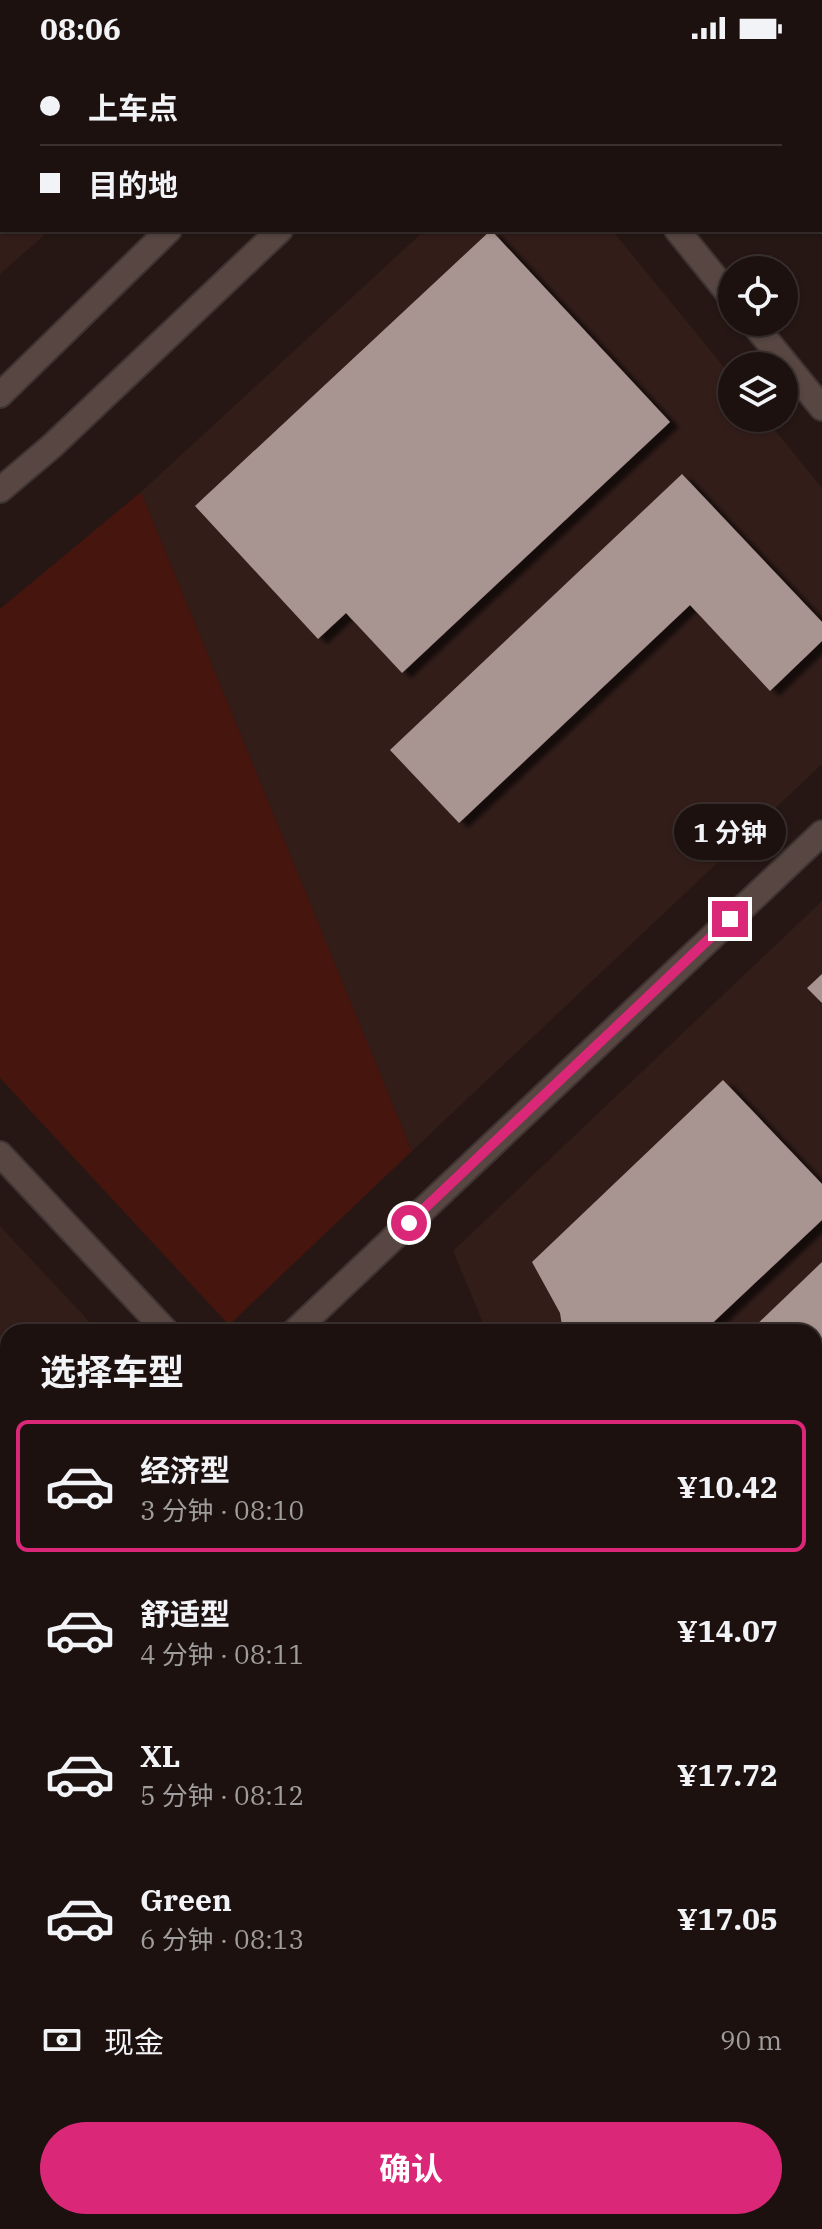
<!DOCTYPE html>
<html lang="zh">
<meta charset="utf-8">
<style>
:root{--surface:#1c110f;--page:#291f1d;--text:#f1f3f6;--muted:#a09d9e;--line:#3a312f;--accent:#db2777}
body{margin:0;font-family:"IBM Plex Serif","Noto Sans SC",serif;background:var(--page);color:var(--text);height:100vh;display:flex;flex-direction:column;font-size:30px;white-space:nowrap}
*{box-sizing:border-box;margin:0}
p{font-size:26px;color:var(--muted)}
.icon{flex:none;width:44px;height:44px;fill:none;stroke:currentColor;stroke-width:2;stroke-linecap:round;stroke-linejoin:round}
.map{position:relative;flex:1;overflow:hidden}
.details{position:absolute;left:0px;top:1268px;width:822px;height:906px;display:flex;flex-direction:column;background:var(--surface);border-radius:24px 24px 0 0;box-shadow:0 2px 6px #0004,0 0 0 2px var(--line)}
.details>*{flex:none}
.hud{position:absolute;left:0px;top:0px;width:822px;height:176px;box-shadow:0 2px 6px #0004,0 0 0 2px var(--line);display:grid;align-content:center;height:176px;padding:0 40px;background:var(--surface)}
.fabs{position:absolute;left:718px;top:200px;display:grid;gap:16px}
.fabs a{display:grid;place-items:center;width:80px;height:80px;border-radius:50%;background:var(--surface);box-shadow:0 2px 6px #0004,0 0 0 2px var(--line);font-size:40px}
.end{position:absolute;width:36px;height:36px;margin:-18px;border:10px solid #db2777;background:#fff;box-shadow:0 0 0 4px #fff}
.from{border-radius:50%}
.bubble{position:absolute;height:56px;border-radius:28px;background:var(--surface);box-shadow:0 2px 6px #0004,0 0 0 2px var(--line);font-size:26px;font-weight:700;line-height:56px;text-align:center}
.hud b{display:flex;align-items:center;gap:28px;height:76px;font-size:30px}
.hud b+b{border-top:2px solid var(--line)}
.hud i{width:20px;height:20px;background:var(--text)}
ul{padding:0;list-style:none}
li{display:flex;align-items:center;gap:24px;height:132px;margin:0 16px 12px;padding:0 24px;border:4px solid transparent;border-radius:12px}
li div{flex:1}
li b{display:block;font-size:30px}
li em{font-style:normal;font-weight:700}
li.on{border-color:var(--accent)}
li>.icon{width:72px;height:72px;stroke-width:1.5}
h2{padding:0 40px;font-size:36px;line-height:96px}
.pay{display:flex;align-items:center;gap:20px;height:88px;padding:0 40px;font-size:30px}
.pay p{margin-inline-start:auto}
.cta{display:flex;gap:16px;margin-top:auto;padding:16px 40px}
.cta a{flex:1;height:92px;border-radius:48px;background:var(--accent);color:#fff;font-size:32px;font-weight:700;line-height:92px;text-align:center}
.status{display:flex;justify-content:space-between;align-items:center;height:56px;padding:0 40px;background:var(--surface);direction:ltr}
.status svg{height:22px;fill:currentColor}
.map>svg:first-child{display:block}
.built{fill:#321d19}
.green{fill:#46160e}
.building{fill:#a89490;filter:url(#shadow)}
.lines{fill:none;stroke-linecap:round;stroke-linejoin:round}
.street-casing{stroke:#3d3331;stroke-width:28}
.secondary-casing{stroke:#3d3331;stroke-width:28}
.street{stroke:#574642;stroke-width:24}
.secondary{stroke:#574642;stroke-width:24}
.route{stroke:#db2777;stroke-width:10}
</style>
<div class="status"><b>08:06</b><svg viewBox="0 0 49 12"><path d="M0 12V9h3v3zM5 12V6h3v6zM10 12V3h3v9zM15 12V0h3v12zM26 1h20v11H26zM47 4h2v5h-2z"/></svg></div>
<div class="map">
<svg width="822" height="2173" viewBox="0 0 822 2173">
<defs>
<filter id="shadow"><feDropShadow dx="9" dy="5" stdDeviation="2" flood-color="#0009"/></filter>
</defs>
<rect width="100%" height="100%" fill="#261714"/>
<path class="built" d="M0,0H217L2,2V174H50L0,218Z
M425,174H612L732,321V362H765L822,432V708L412,1095L141,436Z
M822,845V1531L814,1539V1276H487L453,1195Z
M0,1170L99,1276H8V1477L0,1485Z
M8,1615V2166H151L144,2173L0,2171V1623Z
M822,1615V1695L814,1687V1622Z
M814,2038L822,2047V2173H231L238,2166H814Z"/>
<path class="green" d="M141,436L412,1095L229,1269L0,1022V553Z"/>
<path class="building" d="M491,174L670,366L402,617L346,557L318,583L195,450Z
M682,418L822,566V585L770,635L690,549L459,767L390,694Z
M822,918V947L807,932Z
M723,1024L822,1128V1164L703,1276H563L560,1257L532,1206Z
M822,1206V1438L814,1445V1276H749Z
M8,1796V2127L0,2122V1803Z
M814,2125L822,2133V2173H595L588,2166H814Z
M269,2166H434L441,2173H262Z"/>
<g class="lines">
<g class="street-casing">
<path id="street" d="M535,0L537,2
M677,174L732,242
M752,266L822,352
M0,1098L167,1276
M294,1276L822,777
M0,1554L8,1547
M814,1580L822,1573
M814,1965L822,1973
M187,2173L195,2166"/>
</g>
<g class="secondary-casing">
<path id="secondary" d="M344,2L346,0
M462,2L464,0
M0,339L169,174
M0,434L52,390L280,174"/>
</g>
<use href="#street" class="street"/>
<use href="#secondary" class="secondary"/>
</g>
<g class="lines">
<path class="route" d="M409,1167L730,863"/>
</g>
</svg>
<div class="fabs">
<a><svg class="icon" aria-label="locate" viewBox="0 0 24 24"><circle cx="12" cy="12" r="6"/><path d="M12 2v4M12 18v4M2 12h4M18 12h4"/></svg></a>
<a><svg class="icon" aria-label="layers" viewBox="0 0 24 24"><path d="M12 4l9 5-9 5-9-5zM3 14l9 5 9-5"/></svg></a>
</div>
<i class="end from" style="left:409px;top:1167px"></i>
<i class="end" style="left:730px;top:863px"></i>
<div class="bubble" style="left:674px;top:748px;width:112px">1 分钟</div>
<div class="hud">
<b><i class="from"></i>上车点</b>
<b><i></i>目的地</b>
</div>
<section class="details">
<h2>选择车型</h2>
<ul>
<li class="on"><svg class="icon" aria-label="car" viewBox="0 0 24 24"><path d="M5 17H2v-5l4-1 3-4h7l3 4 3 1v5h-3M9 17h6M6 11h13"/><circle cx="7" cy="17" r="2"/><circle cx="17" cy="17" r="2"/></svg><div><b>经济型</b><p>3 分钟 · 08:10</p></div><em>¥10.42</em></li>
<li><svg class="icon" aria-label="car" viewBox="0 0 24 24"><path d="M5 17H2v-5l4-1 3-4h7l3 4 3 1v5h-3M9 17h6M6 11h13"/><circle cx="7" cy="17" r="2"/><circle cx="17" cy="17" r="2"/></svg><div><b>舒适型</b><p>4 分钟 · 08:11</p></div><em>¥14.07</em></li>
<li><svg class="icon" aria-label="car" viewBox="0 0 24 24"><path d="M5 17H2v-5l4-1 3-4h7l3 4 3 1v5h-3M9 17h6M6 11h13"/><circle cx="7" cy="17" r="2"/><circle cx="17" cy="17" r="2"/></svg><div><b>XL</b><p>5 分钟 · 08:12</p></div><em>¥17.72</em></li>
<li><svg class="icon" aria-label="car" viewBox="0 0 24 24"><path d="M5 17H2v-5l4-1 3-4h7l3 4 3 1v5h-3M9 17h6M6 11h13"/><circle cx="7" cy="17" r="2"/><circle cx="17" cy="17" r="2"/></svg><div><b>Green</b><p>6 分钟 · 08:13</p></div><em>¥17.05</em></li>
</ul>
<div class="pay"><svg class="icon" aria-label="cash" viewBox="0 0 24 24"><path d="M3 7h18v10H3z"/><circle cx="12" cy="12" r="2"/></svg>现金<p>90 m</p></div>
<div class="cta"><a>确认</a></div>
</section>
</div>
